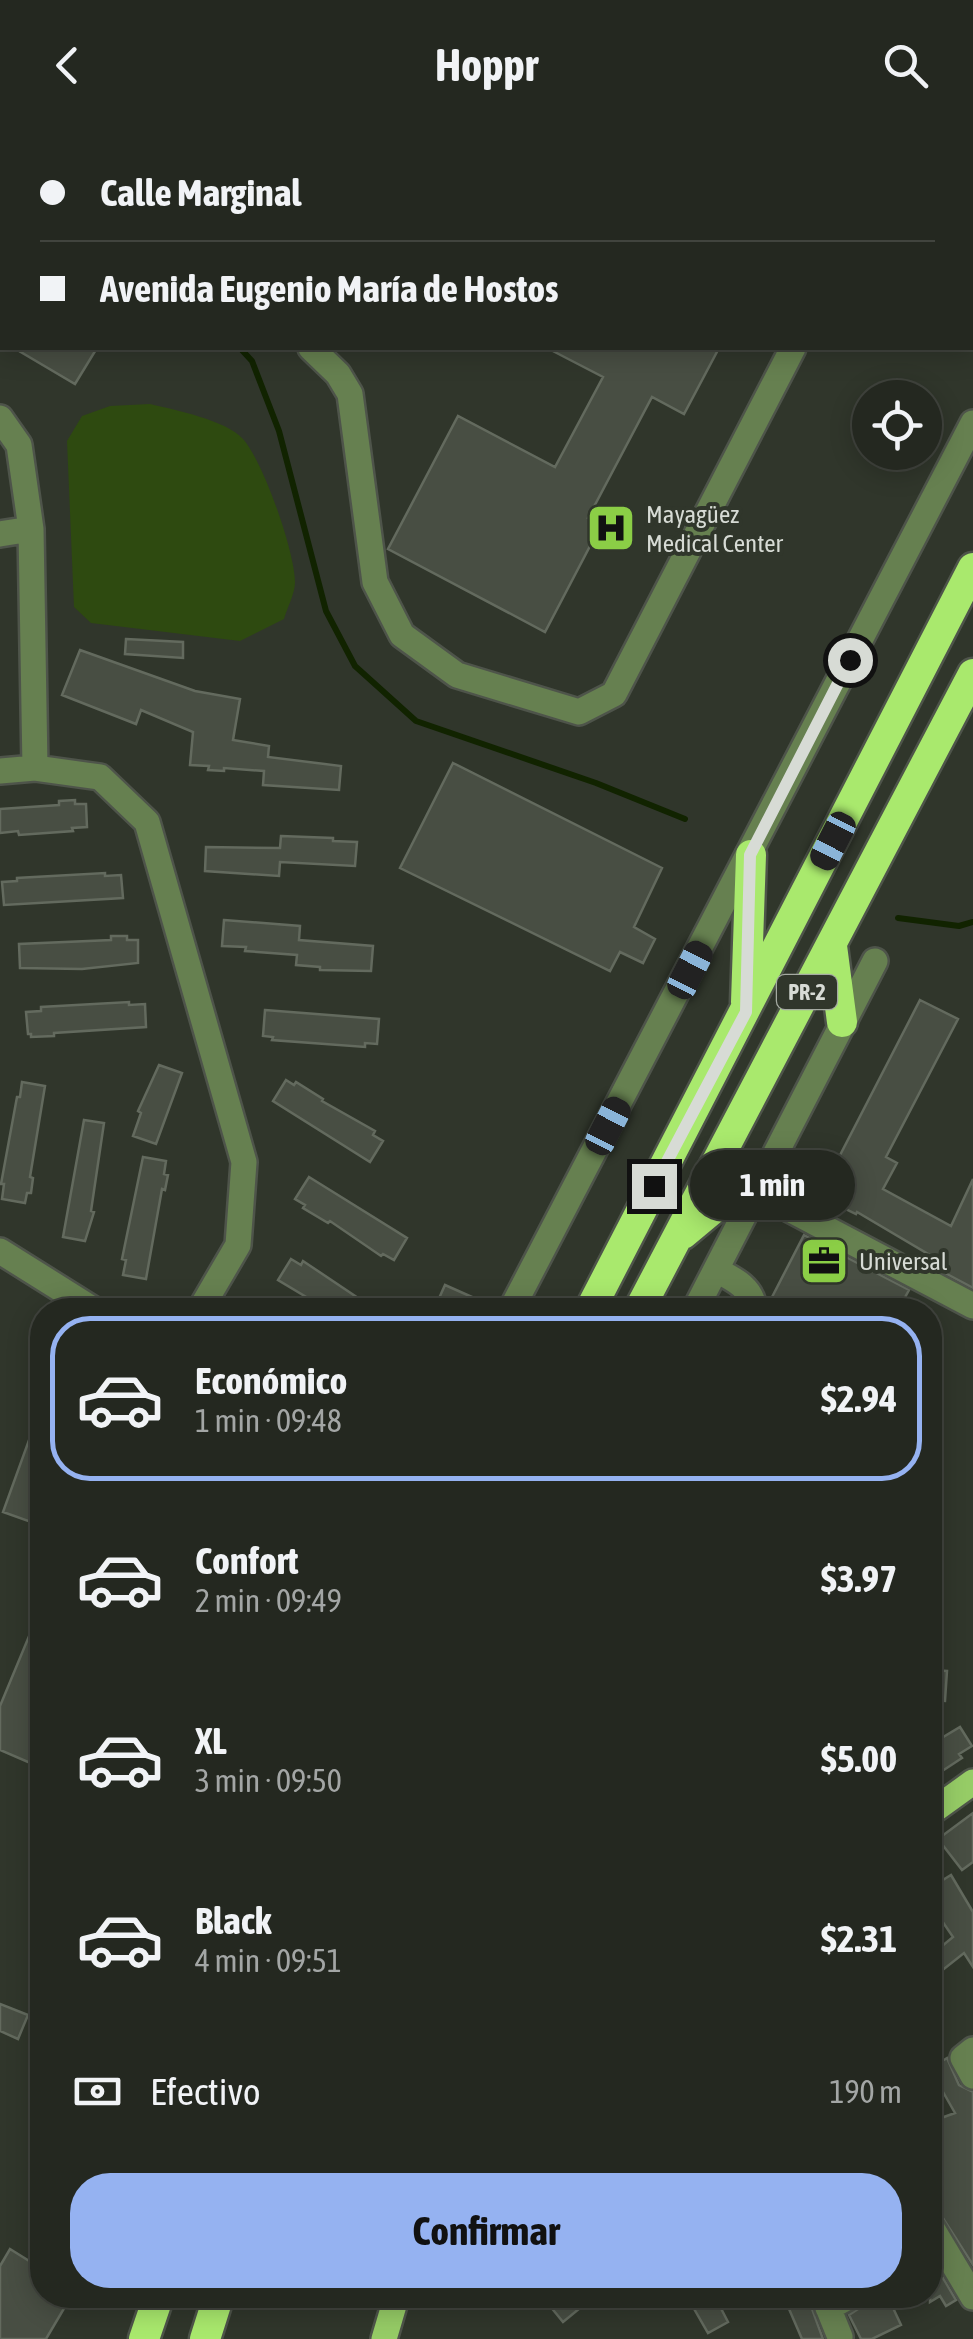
<!DOCTYPE html>
<html lang="es">
<meta charset="utf-8">
<style>
:root{--surface:#242820;--page:#2c3029;--text:#f1f3f6;--muted:#a3a6a5;--line:#41443e;--accent:#95b2f1}
body{margin:0;font-family:"Asap Condensed",sans-serif;background:var(--page);color:var(--text);height:100vh;display:flex;flex-direction:column;font-size:38px;white-space:nowrap}
*{box-sizing:border-box;margin:0}
p{font-size:32px;color:var(--muted)}
.icon{flex:none;width:55px;height:55px;fill:none;stroke:currentColor;stroke-width:2;stroke-linecap:round;stroke-linejoin:round}
.map{position:relative;flex:1;overflow:hidden}
.sheet{position:absolute;left:30px;top:1168px;width:912px;height:1010px;display:flex;flex-direction:column;background:var(--surface);border-radius:40px;box-shadow:0 5px 25px #0003,0 0 0 2px var(--line)}
.sheet>*{flex:none}
.top-card{position:absolute;left:0px;top:0px;width:975px;height:220px;box-shadow:0 5px 25px #0003,0 0 0 2px var(--line);display:grid;align-content:center;height:220px;padding:0 40px;background:var(--surface)}
.buttons{position:absolute;left:852px;top:250px;display:grid;gap:20px}
.buttons a{display:grid;place-items:center;width:90px;height:90px;border-radius:50%;background:var(--surface);box-shadow:0 5px 25px #0003,0 0 0 2px var(--line);font-size:50px}
.end{position:absolute;width:45px;height:45px;margin:-22px;border:12px solid #d7dbd5;background:#111;box-shadow:0 0 0 5px #111}
.from{border-radius:50%}
.bubble{position:absolute;height:70px;border-radius:35px;background:var(--surface);box-shadow:0 5px 25px #0003,0 0 0 2px var(--line);font-size:32px;font-weight:700;line-height:70px;text-align:center}
.car{position:absolute;width:30px;height:60px;margin:-30px -15px;border-radius:12px;box-shadow:0 0 8px 2px #0007;background:linear-gradient(#222 24%,#8ab4d8 0 40%,#222 0 76%,#8ab4d8 0 86%,#222 0)}
.top-card b{display:flex;align-items:center;gap:35px;height:95px;font-size:38px}
.top-card b+b{border-top:2px solid var(--line)}
.top-card i{width:25px;height:25px;background:var(--text)}
ul{padding:18px 0 0;list-style:none}
li{display:flex;align-items:center;gap:30px;height:165px;margin:0 20px 15px;padding:0 20px;border:5px solid transparent;border-radius:40px}
li div{flex:1}
li b{display:block;font-size:38px}
li em{font-style:normal;font-weight:700}
li.on{border-color:var(--accent)}
li>.icon{width:90px;height:90px;stroke-width:1.5}
.pay{display:flex;align-items:center;gap:25px;height:110px;padding:0 40px;font-size:38px}
.pay p{margin-inline-start:auto}
.button{display:flex;gap:20px;margin-top:auto;padding:20px 40px}
.button a{flex:1;height:115px;border-radius:40px;background:var(--accent);color:#111;font-size:40px;font-weight:700;line-height:115px;text-align:center}
header{display:flex;justify-content:space-between;align-items:center;height:130px;padding:0 40px;background:var(--surface);font-size:45px;font-weight:700}
.map>svg:first-child{display:block}
.green{fill:#2e4a10}
.lines{fill:none;stroke-linecap:round;stroke-linejoin:round}
.stream{stroke:#112300;stroke-width:6}
.building{fill:#484e43;stroke:#636a5e;stroke-width:2.5}
.minor-casing{stroke:#4e544a;stroke-width:30}
.major-casing{stroke:#4e544a;stroke-width:30}
.highway-casing{stroke:#4e544a;stroke-width:35}
.minor{stroke:#668050;stroke-width:25}
.major{stroke:#96cc66;stroke-width:25}
.highway{stroke:#a9e96d;stroke-width:30}
.route{stroke:#d7dbd5;stroke-width:12}
.labels{text-anchor:middle;dominant-baseline:central;stroke-width:8;stroke-linejoin:round;paint-order:stroke}
.shield{fill:#30362b;stroke:#a5aaa2;stroke-width:2.5}
.shield-label{font-size:22px;font-weight:bold;fill:#d7dbd5}
.poi-label{font-size:25px;fill:#d7dbd5;stroke:#30362b;text-anchor:start}
</style>
<header><svg class="icon" aria-label="back" viewBox="0 0 24 24"><path d="M15 5l-7 7 7 7"/></svg>Hoppr<svg class="icon" aria-label="search" viewBox="0 0 24 24"><circle cx="10" cy="10" r="6"/><path d="M15 15l6 6"/></svg></header>
<div class="map">
<svg width="973" height="2209" viewBox="0 0 973 2209">
<rect width="100%" height="100%" fill="#30362b"/>
<path class="green" d="M150,274C175,280 226,290 243,309C263,331 295,422 295,452C295,464 287,478 284,489L240,511L91,493L74,477L67,311L82,286L110,276Z"/>
<g class="lines">
<path class="stream" d="M5,0L7,2
M240,218L252,231L279,301L326,481L355,536L416,591L596,653L685,689
M898,788L959,796L973,792"/>
</g>
<path class="building" d="M14,218H97L75,254Z
M547,218H719L684,284L652,267L588,388L601,395L545,502L388,419L458,286L555,337L603,247Z
M126,509L183,512V528L125,524Z
M80,520L195,561L240,569L233,610L269,616L268,627L341,636L339,660L263,655L264,641L224,638V641L208,640L209,636L190,635L193,602L141,580L136,594L62,565Z
M453,633L662,738L634,797L655,809L643,833L620,822L610,841L400,738Z
M75,670V674H86L87,697L72,698L73,701L19,705L18,701L0,703V679L59,675V671Z
M281,706L333,708V711L357,712L355,736L280,732L279,746L205,741L206,717L280,718Z
M105,743V746L121,745L123,768L4,775L2,752L17,751V748Z
M224,790L300,796L299,810L373,816L371,841L320,840V837L296,835L297,825L245,821L246,817L222,816Z
M111,806H127V810H138V833L82,839L20,838L19,814L111,810Z
M920,870L958,889L886,1027L897,1033L883,1059L951,1096L973,1049V1158L928,1134L933,1127L857,1082L856,1084L819,1066Z
M129,872V875L145,874L146,897L54,903V906L31,907V904H28L26,882L41,881V877Z
M265,880L379,889L377,914L365,913V917L272,910L273,907L263,906Z
M159,935L182,943L156,1014L133,1006L141,983L138,981Z
M286,950L294,955L296,952L323,969L322,971L375,1001L373,1005L383,1011L370,1032L273,971Z
M22,952L45,956L30,1047L33,1048L31,1063H27L25,1073L2,1069L4,1054H1L17,967H20Z
M84,990L104,993L91,1081L94,1082L85,1111L63,1107Z
M143,1027L166,1031L164,1044L168,1045L165,1060L162,1059L146,1149L123,1145L126,1130L122,1129Z
M309,1047L407,1108L394,1130L383,1124L381,1126L330,1091L328,1093L303,1078L305,1075L295,1069Z
M804,1105L909,1160L898,1180H787L770,1171Z
M291,1129L301,1135L303,1131L376,1180H328L278,1150Z
M445,1155L472,1167L467,1180H448L436,1175Z
M29,1310L42,1315V1362L31,1392L3,1382Z
M42,1475V1638L0,1620V1576Z
M930,1540L947,1541L945,1571L930,1570Z
M960,1597L972,1616L959,1624L962,1628L930,1649V1615Z
M973,1683V1732L962,1740L938,1709Z
M951,1745L973,1782V1837L964,1823L930,1850V1826L953,1807L938,1785L942,1782L930,1758Z
M0,1874L28,1885L18,1909L0,1901Z
M947,1928L959,1955L973,1962V2135L930,2068V1992L955,1983L930,1939Z
M10,2119L42,2139V2165H72L46,2209H0V2136Z
M933,2131L956,2170L946,2176L940,2166L930,2172V2133Z
M541,2165H596L563,2192Z
M714,2165L728,2192L708,2203L693,2177Z
M783,2165H807L823,2209H802Z
M879,2165H887L901,2195L872,2209H861L849,2185Z"/>
<g class="lines">
<g class="minor-casing">
<path id="minor" d="M100,0L102,2
M920,0L924,2
M972,31H973
M972,83H973
M311,218L338,244L350,264L375,452L402,505L457,545L579,582L614,564L793,218
M0,288L19,315L31,399L35,638
M0,404L31,399
M0,641L35,638L100,647L147,692L244,1032L238,1115L200,1180
M757,1062L973,1176
M0,1121L94,1180
M716,1140C734,1149 753,1158 754,1180
M511,1180L973,293
M695,1180L875,831
M973,1920L963,1928L973,1946
M930,2095L973,2167
M823,2165L840,2207
M828,2178L852,2165"/>
</g>
<g class="major-casing">
<path id="major" d="M930,1683L973,1652
M384,2209L397,2165"/>
</g>
<g class="highway-casing">
<path id="highway" d="M832,816L842,892
M746,872L751,725
M683,1104L719,1074L757,1062
M590,1180L973,438
M639,1180L973,544
M144,2209L159,2165
M205,2209L219,2165"/>
</g>
<use href="#minor" class="minor"/>
<use href="#major" class="major"/>
<use href="#highway" class="highway"/>
</g>
<g class="lines">
<path class="route" d="M654,1056L746,882L750,725L850,530"/>
</g>
<defs>
<g id="hospital-square" transform="scale(2.5)"><rect x="-9" y="-9" width="18" height="18" rx="4" fill="#8bce46" stroke="#30362b"/><path d="M-5-5h3v3.5h4V-5h3V5h-3V1.5h-4V5h-3Z" fill="#111"/></g>
<g id="office-square" transform="scale(2.5)"><rect x="-9" y="-9" width="18" height="18" rx="4" fill="#8bce46" stroke="#30362b"/><path d="M-6-3h4V-5.5h4V-3h4V5H-6ZM-1-4.5V-3h2v-1.5ZM-6 0V1H6V0Z" fill="#111"/></g>
</defs>
<g fill-rule="evenodd">
<use href="#hospital-square" x="611" y="398"/>
<use href="#office-square" x="824" y="1131"/>
</g>
<g class="labels">
<rect class="shield" x="777" y="845" width="60" height="34" rx="8"/>
<g class="shield-label">
<text x="807" y="862">PR-2</text>
</g>
<g class="poi-label">
<text x="646" y="384">Mayagüez<tspan x="646" dy="29">Medical Center</tspan></text>
<text x="859" y="1131">Universal</text>
</g>
</g>
</svg>
<div class="buttons">
<a><svg class="icon" aria-label="locate" viewBox="0 0 24 24"><circle cx="12" cy="12" r="6"/><path d="M12 2v4M12 18v4M2 12h4M18 12h4"/></svg></a>
</div>
<i class="end from" style="left:850px;top:530px"></i>
<i class="end" style="left:654px;top:1056px"></i>
<div class="bubble" style="left:690px;top:1020px;width:165px">1 min</div>
<i class="car" style="left:833px;top:711px;rotate:207deg"></i>
<i class="car" style="left:690px;top:840px;rotate:27deg"></i>
<i class="car" style="left:608px;top:996px;rotate:27deg"></i>
<div class="top-card">
<b><i class="from"></i>Calle Marginal</b>
<b><i></i>Avenida Eugenio María de Hostos</b>
</div>
<section class="sheet">
<ul>
<li class="on"><svg class="icon" aria-label="car" viewBox="0 0 24 24"><path d="M5 17H2v-5l4-1 3-4h7l3 4 3 1v5h-3M9 17h6M6 11h13"/><circle cx="7" cy="17" r="2"/><circle cx="17" cy="17" r="2"/></svg><div><b>Económico</b><p>1 min · 09:48</p></div><em>$2.94</em></li>
<li><svg class="icon" aria-label="car" viewBox="0 0 24 24"><path d="M5 17H2v-5l4-1 3-4h7l3 4 3 1v5h-3M9 17h6M6 11h13"/><circle cx="7" cy="17" r="2"/><circle cx="17" cy="17" r="2"/></svg><div><b>Confort</b><p>2 min · 09:49</p></div><em>$3.97</em></li>
<li><svg class="icon" aria-label="car" viewBox="0 0 24 24"><path d="M5 17H2v-5l4-1 3-4h7l3 4 3 1v5h-3M9 17h6M6 11h13"/><circle cx="7" cy="17" r="2"/><circle cx="17" cy="17" r="2"/></svg><div><b>XL</b><p>3 min · 09:50</p></div><em>$5.00</em></li>
<li><svg class="icon" aria-label="car" viewBox="0 0 24 24"><path d="M5 17H2v-5l4-1 3-4h7l3 4 3 1v5h-3M9 17h6M6 11h13"/><circle cx="7" cy="17" r="2"/><circle cx="17" cy="17" r="2"/></svg><div><b>Black</b><p>4 min · 09:51</p></div><em>$2.31</em></li>
</ul>
<div class="pay"><svg class="icon" aria-label="cash" viewBox="0 0 24 24"><path d="M3 7h18v10H3z"/><circle cx="12" cy="12" r="2"/></svg>Efectivo<p>190 m</p></div>
<div class="button"><a>Confirmar</a></div>
</section>
</div>
